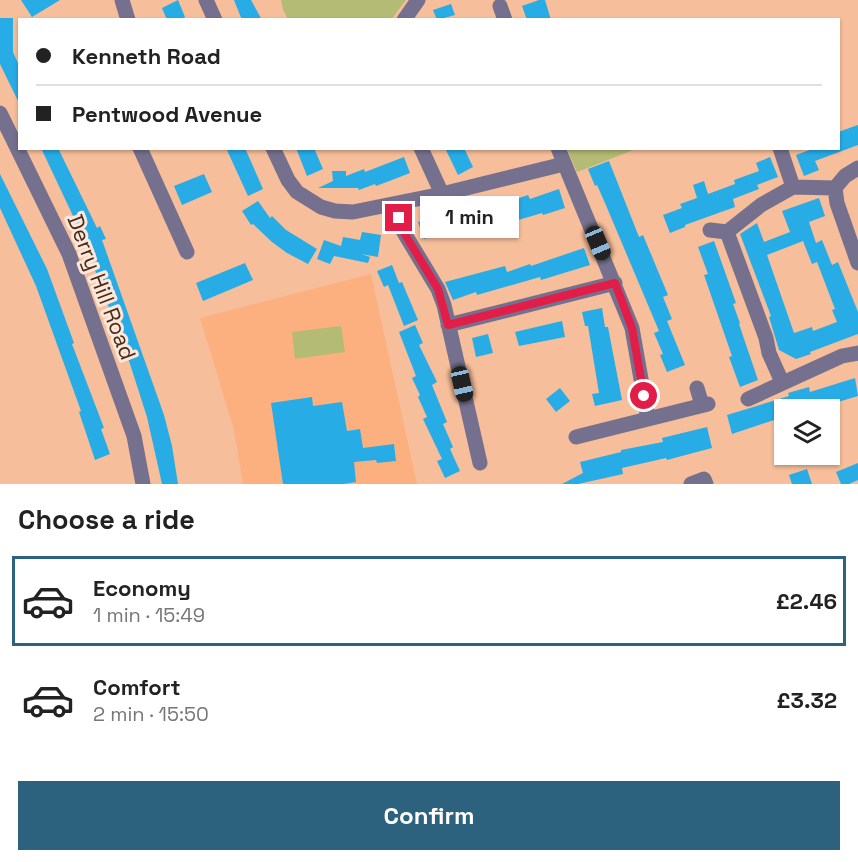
<!DOCTYPE html>
<meta charset="utf-8">
<style>
:root{--surface:#fff;--page:#f2f2f2;--text:#222;--muted:#767676;--line:#e0e0e0;--accent:#2c627d}
body{margin:0;font-family:"Space Grotesk",sans-serif;background:var(--page);color:var(--text);height:100vh;display:flex;flex-direction:column;font-size:22px;white-space:nowrap}
*{box-sizing:border-box;margin:0}
p{font-size:20px;color:var(--muted)}
.icon{flex:none;width:33px;height:33px;fill:none;stroke:currentColor;stroke-width:2;stroke-linecap:round;stroke-linejoin:round}
.map{position:relative;height:484px;overflow:hidden}
.drawer{display:flex;flex-direction:column;background:var(--surface);flex:1}
.drawer>*{flex:none}
.hud{position:absolute;left:18px;top:18px;width:822px;height:132px;border-radius:0px;box-shadow:0 2px 4px #0004;display:grid;align-content:center;height:132px;padding:0 18px;background:var(--surface)}
.buttons{position:absolute;left:774px;top:399px;display:grid;gap:12px}
.buttons a{display:grid;place-items:center;width:66px;height:66px;border-radius:0px;background:var(--surface);box-shadow:0 2px 4px #0004;font-size:30px}
.end{position:absolute;width:27px;height:27px;margin:-14px;border:8px solid #e11d48;background:#fff;box-shadow:0 0 0 3px #fff}
.from{border-radius:50%}
.bubble{position:absolute;height:42px;border-radius:0px;background:var(--surface);box-shadow:0 2px 4px #0004;font-size:20px;font-weight:700;line-height:42px;text-align:center}
.car{position:absolute;width:18px;height:36px;margin:-18px -9px;border-radius:8px;box-shadow:0 0 4px 2px #0007;background:linear-gradient(#222 24%,#8ab4d8 0 40%,#222 0 76%,#8ab4d8 0 86%,#222 0)}
.hud b{display:flex;align-items:center;gap:21px;height:57px;font-size:22px}
.hud b+b{border-top:2px solid var(--line)}
.hud i{width:15px;height:15px;background:var(--text)}
ul{padding:0;list-style:none}
li{display:flex;align-items:center;gap:18px;height:90px;margin:0 12px 9px;padding:0 6px;border:3px solid transparent;border-radius:0px}
li div{flex:1}
li b{display:block;font-size:22px}
li em{font-style:normal;font-weight:700}
li.current{border-color:var(--accent)}
li>.icon{width:54px;height:54px;stroke-width:1.5}
h2{padding:0 18px;font-size:27px;line-height:72px}
.button{display:flex;gap:12px;margin-top:auto;padding:12px 18px}
.button a{flex:1;height:69px;border-radius:0px;background:var(--accent);color:#fff;font-size:24px;font-weight:700;line-height:69px;text-align:center}
.map>svg:first-child{display:block}
.built{fill:#fdb07f}
.green{fill:#b4bb74}
.building{fill:#28ace6;fill-rule:evenodd}
.lines{fill:none;stroke-linecap:round;stroke-linejoin:round}
.minor{stroke:#75708d;stroke-width:15}
.route{stroke:#e11d48;stroke-width:8}
.labels{text-anchor:middle;dominant-baseline:central;stroke-width:6;stroke-linejoin:round;paint-order:stroke}
.street-label{font-size:22px;fill:#452a17;stroke:#fde7da}
</style>
<div class="map">
<svg width="858" height="484" viewBox="0 0 858 484">
<rect width="100%" height="100%" fill="#f6be9a"/>
<path class="built" d="M371,274L417,484H243L234,430L200,318Z"/>
<path class="green" d="M281,0H406L391,20L288,19L283,10Z
M636,149L577,172L567,149V148Z
M341,326L345,352L295,359L292,332Z"/>
<path class="building" d="M21,0H60L32,17Z
M178,0L185,17L179,20H167L162,8Z
M234,0H251L262,20H242Z
M539,0H545L551,20H527L522,6Z
M451,4L455,15L437,20L433,10Z
M0,18H13V52L20,68V105L0,64Z
M858,125V145L815,161L819,170L804,176L796,155L815,148H838V132Z
M41,148H58L97,228L100,226L106,239L102,240L164,415L172,446L178,484H162L147,417L130,364L89,254H91Z
M226,148H245L263,189L248,196Z
M296,148H314L323,169L307,176Z
M445,148H464L473,167L458,175Z
M404,157L410,173L392,180L376,186L375,184L359,190L358,188H318L333,181L332,171H346V176L364,169L365,172Z
M770,157L778,177L757,185L759,189L733,199L735,207L685,225V227L670,233L663,215L682,208L680,204L697,198L693,185L704,181L708,194L735,184L734,180L759,171L756,163Z
M609,161L639,237L643,235L668,295L663,297L672,319L667,321L685,365L667,372L660,355L663,354L654,333L659,331L605,203L597,185L595,186L588,169Z
M0,174L47,269L74,343L72,344L104,428L101,429L110,454L95,460L79,412L81,411L36,286L0,208Z
M204,174L212,192L182,205L174,186Z
M559,189L565,208L543,215L542,213L501,225L500,221L482,227V225L462,232V230L444,236L443,233L424,239L418,222L452,213L453,215L471,209L472,211L491,205L492,207L528,195L530,199Z
M819,198L825,216L809,222L816,243L822,240L832,265L838,262L858,312V334L810,352L811,354L796,359L779,350L769,317L771,316L740,234L757,223L764,242L790,232L782,211ZM803,241L812,264L817,262L835,309L832,310L837,322L813,331L812,327L794,333L767,255Z
M258,201L270,218L272,216L286,230L317,249L308,264L287,253L272,242L253,224L251,225L242,211Z
M362,232L381,235L378,257L361,254L370,257L368,263L334,256L330,264L317,259L324,240L341,246L343,237L360,240Z
M714,241L736,303L733,304L740,323L739,324L758,380L740,387L729,357L732,356L704,275L708,274L698,247Z
M584,248L590,265L541,280L540,277L477,295L476,292L453,300L445,282L505,266L507,272L530,264L531,266Z
M245,263L253,280L203,301L196,283Z
M392,265L399,283L402,282L418,320L404,326L388,285L384,287L377,271Z
M602,308L605,327H608L622,400L595,406L592,394L599,393L588,326H585L582,312Z
M562,321L565,337L519,346L515,332Z
M415,325L423,343L419,345L437,382L432,385L447,422L443,424L453,447L450,449L460,471L445,478L437,461L442,459L423,419L427,417L418,397L420,395L412,378L416,376L399,332Z
M488,334L493,353L476,357L472,338Z
M855,378L858,396L825,406L824,401L795,410H781L783,417L732,434L727,415L789,396L788,393L809,387L810,392Z
M560,388L570,401L556,412L546,399Z
M312,397L313,406L342,402L347,431L360,429L363,448L394,444L396,461L377,463L376,460L354,462L356,482L343,484H283L271,403Z
M707,427L712,448L678,457L667,460L666,458L622,468L623,474L578,484H562L583,473L580,462L621,452V450L663,442L662,438Z
M858,463V480L849,484H841L836,472Z
M807,469L812,484H792L789,475Z"/>
<g class="lines">
<path class="minor" d="M122,0L128,20
M206,0L215,20
M500,6L505,20
M404,20L418,0
M0,113L69,254L134,436L143,484
M140,148L187,252
M273,148L288,180L297,192L321,207L335,211L353,212L442,194L564,164
M421,148L442,194
M558,148L632,328L648,419
M780,148L793,187
M858,168L845,176L835,188L837,203L858,263
M394,205L403,231L438,289L444,305L480,463
M710,230L727,232
M448,325L615,283
M782,382L769,353L766,338L727,232L761,205L793,187L835,188
M697,388L702,405
M748,399L842,356L858,353
M576,437L708,404
M691,484L704,479L706,484"/>
</g>
<g class="lines">
<path class="route" d="M399,218L403,231L438,289L448,325L615,283L632,328L644,396"/>
</g>
<g class="labels">
<g class="street-label">
<text transform="translate(102 287) rotate(69)">Derry Hill Road</text>
</g>
</g>
</svg>
<div class="buttons">
<a><svg class="icon" aria-label="layers" viewBox="0 0 24 24"><path d="M12 4l9 5-9 5-9-5zM3 14l9 5 9-5"/></svg></a>
</div>
<i class="end from" style="left:644px;top:396px"></i>
<i class="end" style="left:399px;top:218px"></i>
<div class="bubble" style="left:420px;top:196px;width:99px">1 min</div>
<i class="car" style="left:598px;top:243px;rotate:157deg"></i>
<i class="car" style="left:462px;top:384px;rotate:167deg"></i>
<div class="hud">
<b><i class="from"></i>Kenneth Road</b>
<b><i></i>Pentwood Avenue</b>
</div>
</div>
<section class="drawer">
<h2>Choose a ride</h2>
<ul>
<li class="current"><svg class="icon" aria-label="car" viewBox="0 0 24 24"><path d="M5 17H2v-5l4-1 3-4h7l3 4 3 1v5h-3M9 17h6M6 11h13"/><circle cx="7" cy="17" r="2"/><circle cx="17" cy="17" r="2"/></svg><div><b>Economy</b><p>1 min · 15:49</p></div><em>£2.46</em></li>
<li><svg class="icon" aria-label="car" viewBox="0 0 24 24"><path d="M5 17H2v-5l4-1 3-4h7l3 4 3 1v5h-3M9 17h6M6 11h13"/><circle cx="7" cy="17" r="2"/><circle cx="17" cy="17" r="2"/></svg><div><b>Comfort</b><p>2 min · 15:50</p></div><em>£3.32</em></li>
</ul>
<div class="button"><a>Confirm</a></div>
</section>
